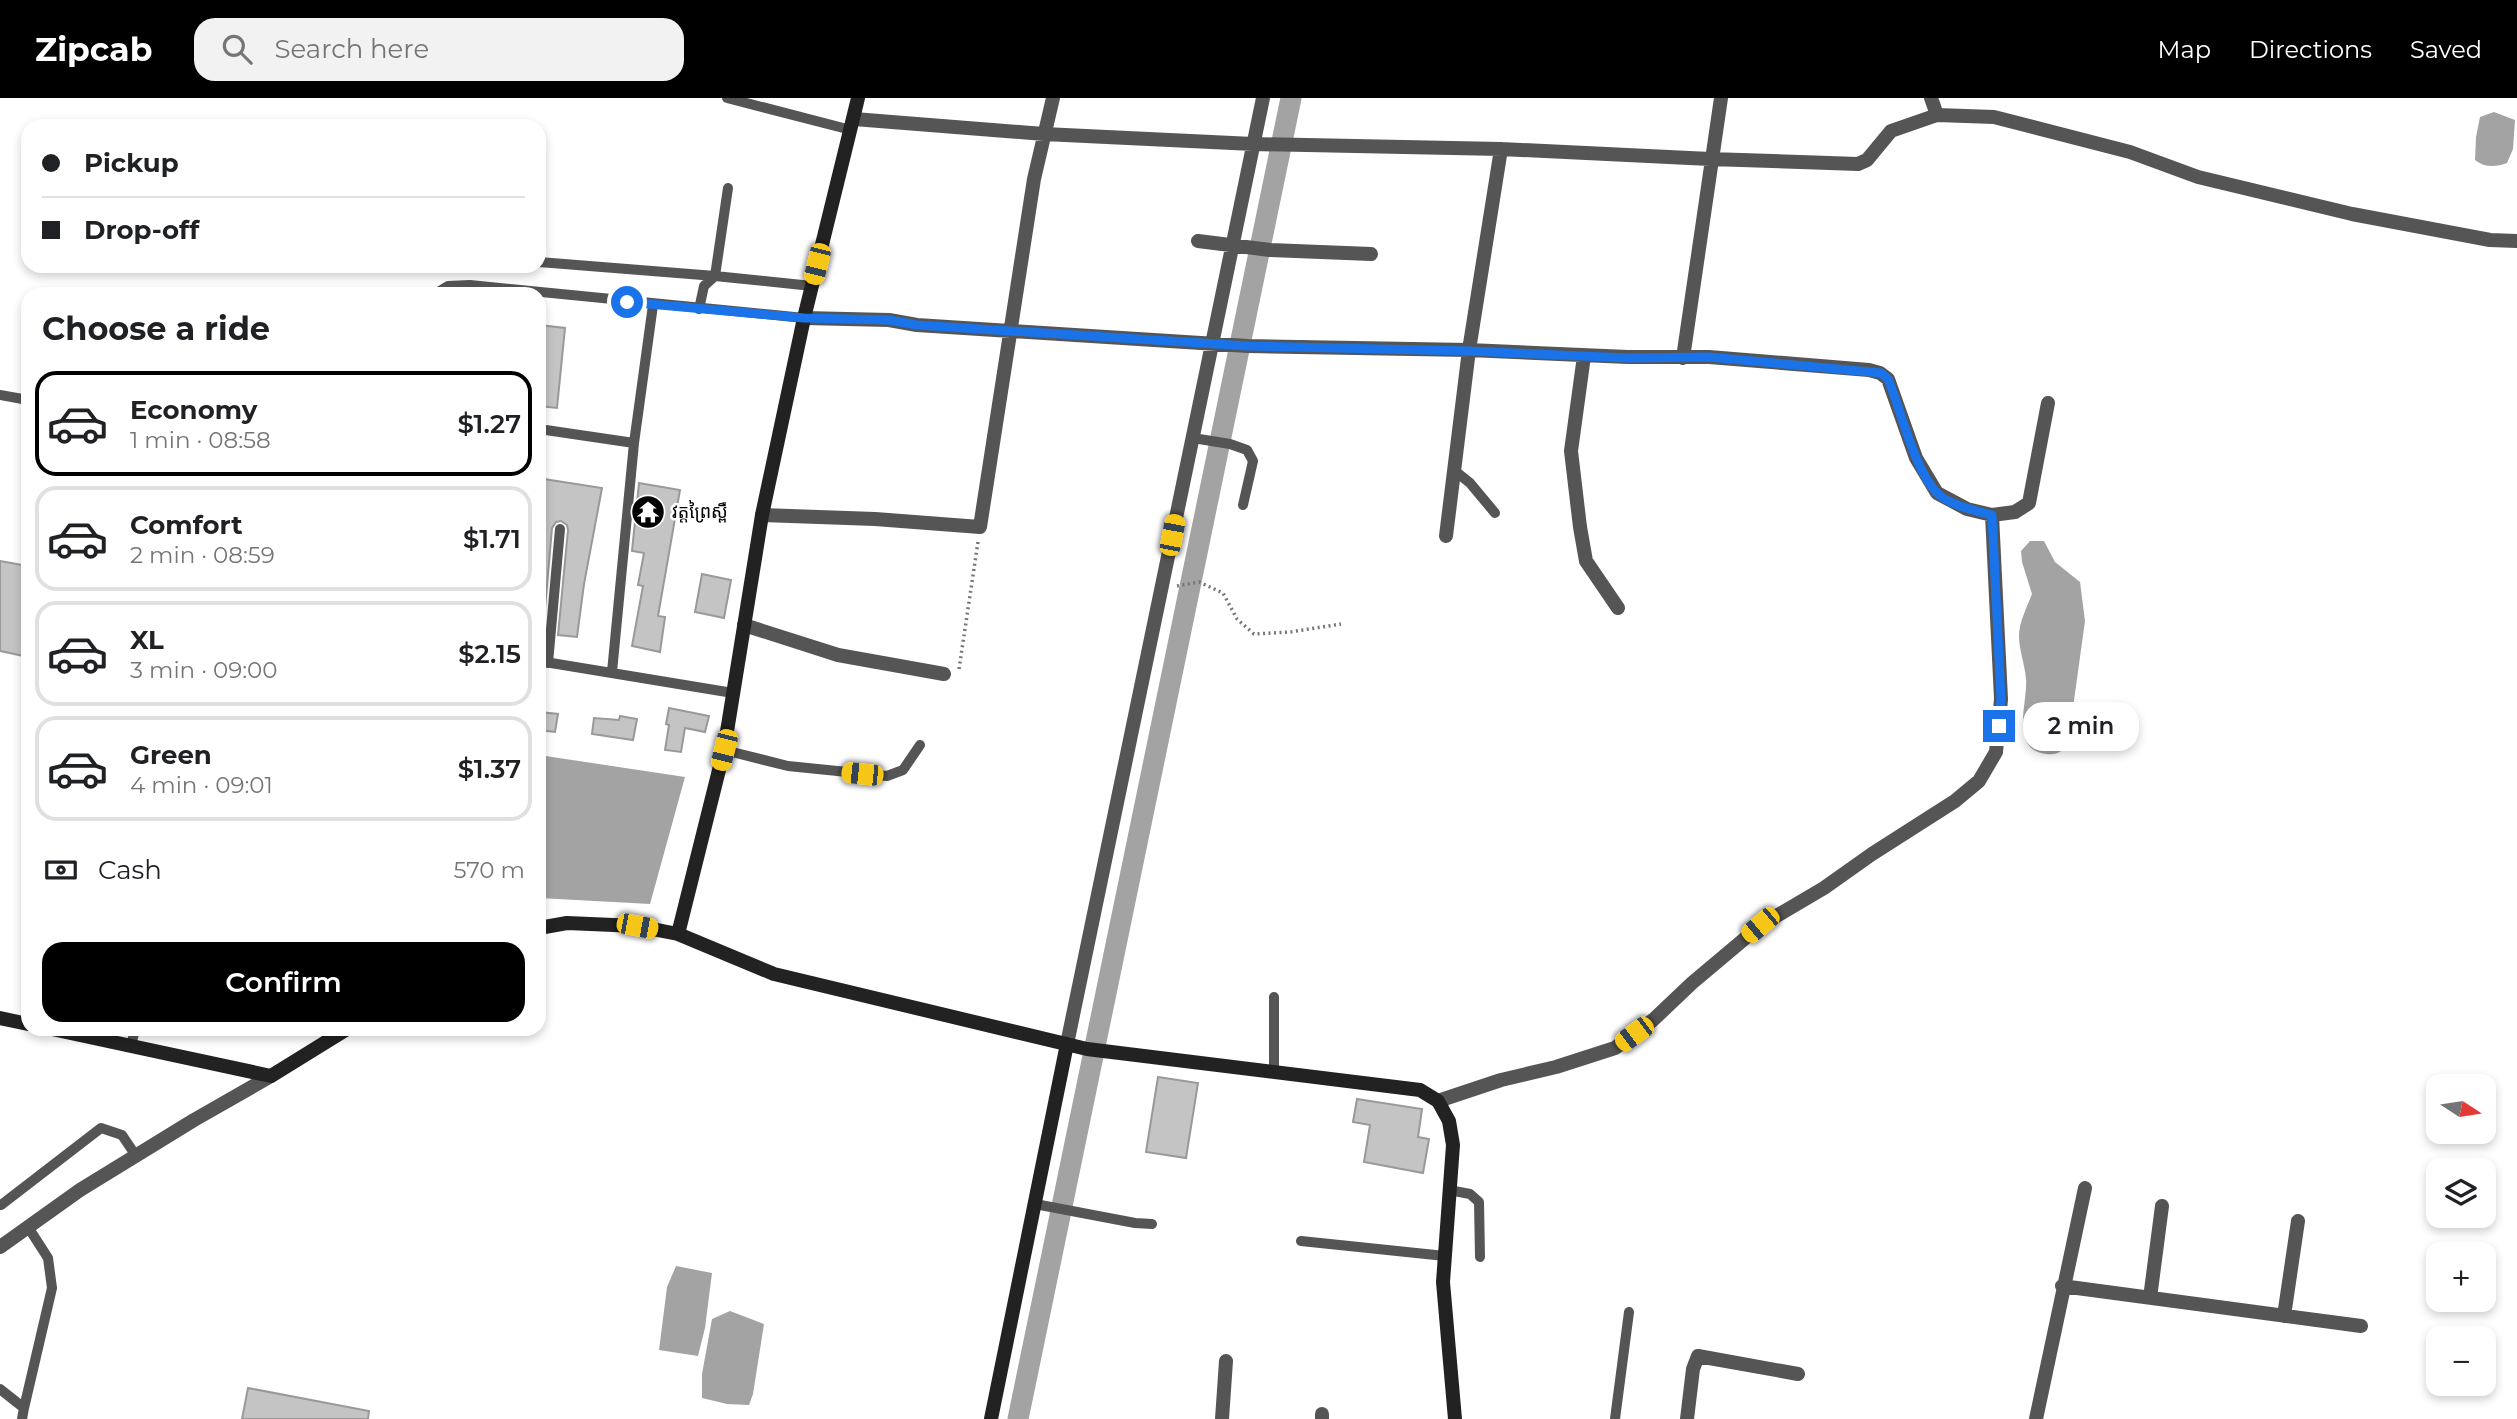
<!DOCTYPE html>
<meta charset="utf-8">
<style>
:root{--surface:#fff;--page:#f2f2f2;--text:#202124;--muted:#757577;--line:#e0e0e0;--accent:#000}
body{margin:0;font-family:Montserrat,"Noto Sans Khmer",sans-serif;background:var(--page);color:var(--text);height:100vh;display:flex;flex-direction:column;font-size:26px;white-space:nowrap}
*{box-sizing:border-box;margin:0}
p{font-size:23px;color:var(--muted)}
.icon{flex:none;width:38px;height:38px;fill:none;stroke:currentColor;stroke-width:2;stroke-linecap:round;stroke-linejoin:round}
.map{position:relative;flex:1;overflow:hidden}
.details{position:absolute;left:21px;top:189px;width:525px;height:749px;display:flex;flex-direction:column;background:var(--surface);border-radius:21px;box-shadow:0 4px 10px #0003}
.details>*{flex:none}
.guide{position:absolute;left:21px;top:21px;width:525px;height:154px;border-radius:21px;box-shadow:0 4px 10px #0003;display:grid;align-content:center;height:154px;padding:0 21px;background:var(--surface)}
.needle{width:46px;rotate:102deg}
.buttons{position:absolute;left:2426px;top:976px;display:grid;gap:14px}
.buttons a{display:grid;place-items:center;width:70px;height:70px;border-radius:14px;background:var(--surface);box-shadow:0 4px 10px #0003;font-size:35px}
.end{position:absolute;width:32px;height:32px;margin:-16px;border:9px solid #1a73e8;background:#fff;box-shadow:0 0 0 4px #fff}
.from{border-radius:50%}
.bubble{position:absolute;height:49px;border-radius:21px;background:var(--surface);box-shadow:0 4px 10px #0003;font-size:23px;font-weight:600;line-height:49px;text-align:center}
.car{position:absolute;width:21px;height:42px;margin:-21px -10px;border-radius:9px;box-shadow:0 0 5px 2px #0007;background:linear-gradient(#f5c518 24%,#345 0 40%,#f5c518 0 76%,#345 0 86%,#f5c518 0)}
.guide b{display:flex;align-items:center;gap:24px;height:66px;font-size:26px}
.guide b+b{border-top:2px solid var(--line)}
.guide i{width:18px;height:18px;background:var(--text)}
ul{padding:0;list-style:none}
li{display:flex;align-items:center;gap:21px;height:105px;margin:0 14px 10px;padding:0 7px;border:4px solid var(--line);border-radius:21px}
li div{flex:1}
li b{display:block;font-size:26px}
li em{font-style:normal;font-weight:600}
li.selected{border-color:var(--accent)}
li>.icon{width:63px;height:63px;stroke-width:1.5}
h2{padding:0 21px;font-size:32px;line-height:84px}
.pay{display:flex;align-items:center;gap:18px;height:77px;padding:0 21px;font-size:26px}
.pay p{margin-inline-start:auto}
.button{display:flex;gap:14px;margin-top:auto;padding:14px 21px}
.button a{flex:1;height:80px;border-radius:21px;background:var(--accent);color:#fff;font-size:28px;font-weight:600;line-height:80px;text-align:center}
header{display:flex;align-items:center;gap:42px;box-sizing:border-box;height:98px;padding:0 35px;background:var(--accent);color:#fff}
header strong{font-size:33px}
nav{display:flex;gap:38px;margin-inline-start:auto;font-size:24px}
.search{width:490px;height:63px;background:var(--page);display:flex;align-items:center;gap:18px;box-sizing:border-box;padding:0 24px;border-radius:21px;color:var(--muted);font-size:26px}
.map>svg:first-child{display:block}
.water{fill:#a3a3a3}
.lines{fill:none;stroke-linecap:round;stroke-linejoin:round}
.canal{stroke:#a3a3a3;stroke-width:21}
.building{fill:#c4c4c4;stroke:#999;stroke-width:2}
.path{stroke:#777;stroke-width:3.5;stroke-dasharray:2 3.5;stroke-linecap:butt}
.lane{stroke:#555;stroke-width:10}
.street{stroke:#555;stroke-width:14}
.secondary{stroke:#222;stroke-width:14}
.route{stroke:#1a73e8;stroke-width:9}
.labels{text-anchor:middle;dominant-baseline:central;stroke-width:5;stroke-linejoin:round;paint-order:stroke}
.poi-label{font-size:18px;fill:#000;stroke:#fff;text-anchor:start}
</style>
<header>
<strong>Zipcab</strong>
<div class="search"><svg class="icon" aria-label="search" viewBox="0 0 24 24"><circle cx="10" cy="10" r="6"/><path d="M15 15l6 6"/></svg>Search here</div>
<nav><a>Map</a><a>Directions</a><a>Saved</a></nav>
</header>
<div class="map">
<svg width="2517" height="1321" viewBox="0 0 2517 1321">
<rect width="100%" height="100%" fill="#fff"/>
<path class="water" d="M2494,14L2515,22L2513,51L2507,65C2496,69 2485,70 2475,62L2476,39L2480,19Z
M2030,443H2044L2055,464L2080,484L2085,523L2072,617L2073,641C2065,651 2059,658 2046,656C2009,651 2028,605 2026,581C2025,567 2019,552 2019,538C2019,524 2027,509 2032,496L2022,464L2021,453Z
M539,657L685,679L650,806L539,800Z
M676,1168L712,1175L705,1230L698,1258L659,1252L667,1189Z
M730,1213L764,1226L753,1296L749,1307L727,1306L702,1300V1276L712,1221Z"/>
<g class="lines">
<path class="canal" d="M1018,1321L1291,0"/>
</g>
<path class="building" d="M539,227L565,230L557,310L539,308Z
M544,381L602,390L584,486L577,539L558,537L568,432L567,427L561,423L556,424L552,430L543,534L539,533L544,486H539V408Z
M639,385L680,392L658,518L665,519L660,554L632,548L643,488L638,487L644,455L632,453Z
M0,463L28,468V559L0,553Z
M702,476L731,482L724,520L695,514Z
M669,610L709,618L705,634L685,630L681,654L665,652L669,627L666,626Z
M540,614L558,616L555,634L539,632Z
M620,618L637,621L633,642L592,636L594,620L619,622Z
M1158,979L1198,985L1186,1060L1146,1054Z
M1357,1001L1422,1011L1418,1039L1429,1041L1423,1075L1364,1064L1370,1027L1353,1024Z
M248,1290L369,1313L368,1321H242Z"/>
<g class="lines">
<path class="path" d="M1177,488L1199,484L1223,495L1237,521L1254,536L1290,534L1341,526
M959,571L978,444"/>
<path class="lane" d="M727,0L851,32
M539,164L715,178L728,90
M435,196L448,188L470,187L804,220
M699,211L704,188L715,178L812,188
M0,297L28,302
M539,331L634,345
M1193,340L1230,346L1247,352L1253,363L1243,407
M1455,373L1470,385L1495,415
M539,563L733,595
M548,565L560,431
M612,574L634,345L653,207
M724,652L788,668L887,678L903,672L920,647
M131,948L135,931
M1274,974V899
M1449,1092L1470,1096L1479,1104L1480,1159
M1035,1106L1135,1125L1152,1126
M1,1107L101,1030L122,1037L136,1058
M1301,1143L1445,1158
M0,1291L24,1310L22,1321
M24,1310L52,1190L48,1160L28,1129
M1615,1321L1629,1214"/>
<path class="street" d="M1931,0L1937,17
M854,21L1044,36L1253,46L1501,51L1710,61L1858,66L1867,62L1891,33L1937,17L1994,19L2130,54L2198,79L2352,116L2490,142L2517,143
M1198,143L1270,152L1371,156
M804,220L889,222L917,227L1248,248L1469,252L1628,259H1709L1869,272L1880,275L1888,281L1916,360L1937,395L1967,411L1992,417L2015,414L2029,405L2048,305
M1584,258L1571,353L1580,429L1586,463L1618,510
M1683,260L1721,0
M762,417L875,421L980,429L1034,81L1053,0
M1446,438L1469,252L1501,51
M744,527L838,557L944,576
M1067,946L1263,0
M1438,1003L1501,982L1556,969L1615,950L1653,922L1692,885L1761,827L1824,790L1872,756L1955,703L1979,683L1996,654L2001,601L1992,417
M0,1149L80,1092L194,1022L271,978
M2062,1188L2361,1228
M2150,1200L2162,1108
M2284,1218L2298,1123
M1322,1316V1321
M1222,1321L1226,1263
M1687,1321L1693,1271L1698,1258L1798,1276
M2036,1321L2085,1090"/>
<path class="secondary" d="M539,830L567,825L637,828L678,836L774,876L1087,951L1420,992L1438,1003L1449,1023L1453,1047L1443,1184L1455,1321
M678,836L724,652L762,417L804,220L858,0
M0,920L28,926
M52,931L271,978L347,931
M991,1321L1067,946"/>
</g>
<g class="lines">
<path class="route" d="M627,204L804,220L889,222L917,227L1248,248L1469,253L1628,260L1709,259L1881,275L1888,281C1901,312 1914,371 1937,395C1949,407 1976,413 1992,417L2001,601L1999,628"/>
</g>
<defs>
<g id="temple-disc" transform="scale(1.75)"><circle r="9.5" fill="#000" stroke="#fff"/><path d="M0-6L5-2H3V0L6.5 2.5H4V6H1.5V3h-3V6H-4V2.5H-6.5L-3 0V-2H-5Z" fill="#fff"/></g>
</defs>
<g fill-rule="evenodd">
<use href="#temple-disc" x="648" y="414"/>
</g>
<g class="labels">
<g class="poi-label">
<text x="672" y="414">វត្តព្រៃស្ពឺ</text>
</g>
</g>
</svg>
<div class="buttons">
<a><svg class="needle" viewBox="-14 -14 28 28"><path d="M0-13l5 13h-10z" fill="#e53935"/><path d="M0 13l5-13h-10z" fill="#757577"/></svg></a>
<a><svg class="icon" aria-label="layers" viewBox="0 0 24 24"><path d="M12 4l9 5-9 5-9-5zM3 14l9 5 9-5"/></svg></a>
<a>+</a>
<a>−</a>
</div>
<i class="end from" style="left:627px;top:204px"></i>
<i class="end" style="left:1999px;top:628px"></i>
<div class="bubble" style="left:2023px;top:604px;width:116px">2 min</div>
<i class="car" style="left:817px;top:166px;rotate:194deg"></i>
<i class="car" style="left:1172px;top:437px;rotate:11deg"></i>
<i class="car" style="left:724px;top:652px;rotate:194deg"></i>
<i class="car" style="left:862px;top:676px;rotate:276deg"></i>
<i class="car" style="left:1760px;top:827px;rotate:230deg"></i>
<i class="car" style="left:637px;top:828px;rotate:101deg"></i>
<i class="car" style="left:1634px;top:936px;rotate:233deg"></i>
<div class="guide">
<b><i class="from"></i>Pickup</b>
<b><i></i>Drop-off</b>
</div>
<section class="details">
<h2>Choose a ride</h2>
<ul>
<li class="selected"><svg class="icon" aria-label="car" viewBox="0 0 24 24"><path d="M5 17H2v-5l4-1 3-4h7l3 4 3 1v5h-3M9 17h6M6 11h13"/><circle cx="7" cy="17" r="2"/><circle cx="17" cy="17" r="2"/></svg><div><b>Economy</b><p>1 min · 08:58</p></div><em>$1.27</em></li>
<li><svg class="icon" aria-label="car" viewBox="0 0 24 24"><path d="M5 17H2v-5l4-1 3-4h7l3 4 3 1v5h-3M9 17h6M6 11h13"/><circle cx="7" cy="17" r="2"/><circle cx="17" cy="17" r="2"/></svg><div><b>Comfort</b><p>2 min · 08:59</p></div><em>$1.71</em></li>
<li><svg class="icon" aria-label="car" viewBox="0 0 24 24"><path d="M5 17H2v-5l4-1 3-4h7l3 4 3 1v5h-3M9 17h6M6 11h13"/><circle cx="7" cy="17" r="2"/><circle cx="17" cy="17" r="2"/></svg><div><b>XL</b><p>3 min · 09:00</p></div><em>$2.15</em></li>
<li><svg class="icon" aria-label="car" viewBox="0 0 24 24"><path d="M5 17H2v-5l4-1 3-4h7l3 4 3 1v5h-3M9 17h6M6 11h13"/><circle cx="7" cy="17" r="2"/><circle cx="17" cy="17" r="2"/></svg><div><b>Green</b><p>4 min · 09:01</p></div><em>$1.37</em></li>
</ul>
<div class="pay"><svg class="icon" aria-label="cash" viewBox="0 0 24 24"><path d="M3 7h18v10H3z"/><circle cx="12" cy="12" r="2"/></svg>Cash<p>570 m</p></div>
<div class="button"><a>Confirm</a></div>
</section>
</div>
